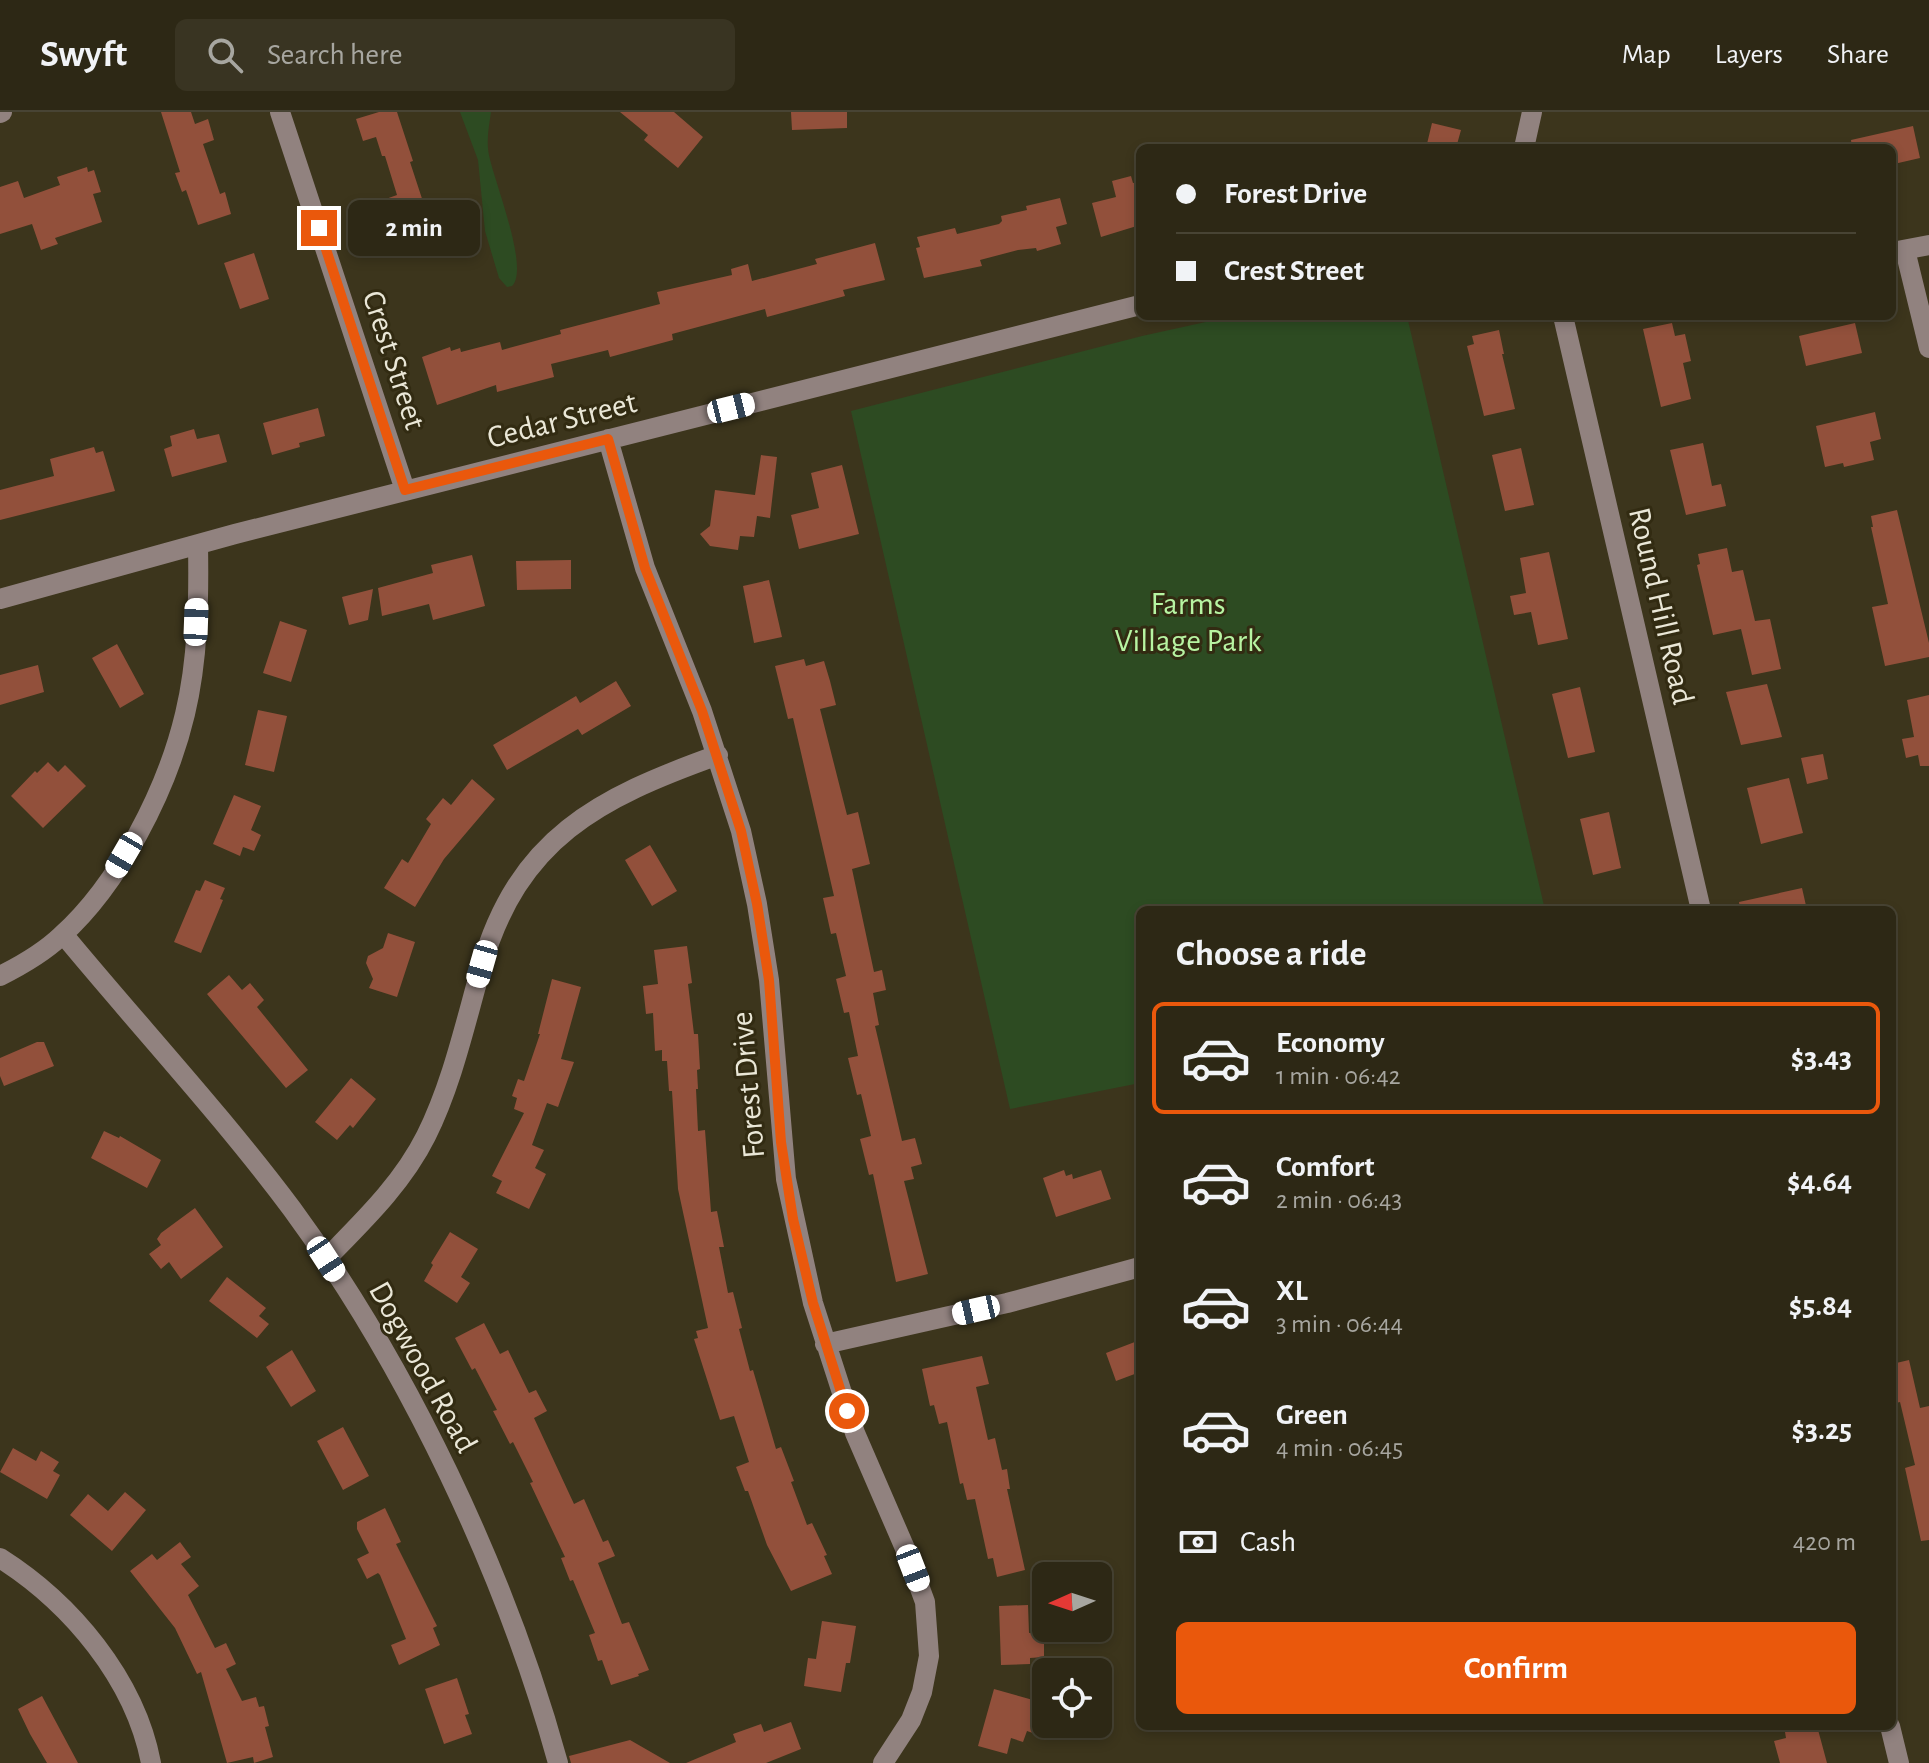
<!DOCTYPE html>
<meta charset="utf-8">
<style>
:root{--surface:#2d2815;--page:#393422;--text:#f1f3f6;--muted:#a7a6a0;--line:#484434;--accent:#ea580c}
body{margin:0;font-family:"Alegreya Sans",sans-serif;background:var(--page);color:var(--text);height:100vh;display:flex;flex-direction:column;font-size:30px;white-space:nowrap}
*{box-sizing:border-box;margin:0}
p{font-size:26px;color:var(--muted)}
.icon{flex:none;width:44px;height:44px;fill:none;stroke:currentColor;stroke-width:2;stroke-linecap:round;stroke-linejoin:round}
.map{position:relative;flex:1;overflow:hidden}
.details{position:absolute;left:1136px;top:794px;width:760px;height:824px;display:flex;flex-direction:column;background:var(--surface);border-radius:12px;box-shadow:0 4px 12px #0003,0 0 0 2px var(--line)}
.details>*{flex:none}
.banner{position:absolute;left:1136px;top:32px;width:760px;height:176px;border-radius:12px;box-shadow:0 4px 12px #0003,0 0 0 2px var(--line);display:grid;align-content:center;height:176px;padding:0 40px;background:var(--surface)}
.needle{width:52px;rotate:267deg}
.fabs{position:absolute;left:1032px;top:1450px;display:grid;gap:16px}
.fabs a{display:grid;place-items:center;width:80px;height:80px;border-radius:12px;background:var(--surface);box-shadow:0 4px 12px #0003,0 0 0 2px var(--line);font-size:40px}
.end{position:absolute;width:36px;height:36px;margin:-18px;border:10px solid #ea580c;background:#fff;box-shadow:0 0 0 4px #fff}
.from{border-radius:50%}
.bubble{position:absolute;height:56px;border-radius:12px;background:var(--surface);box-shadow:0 4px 12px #0003,0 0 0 2px var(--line);font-size:26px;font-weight:700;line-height:56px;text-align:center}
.car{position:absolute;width:24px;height:48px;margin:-24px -12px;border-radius:10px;box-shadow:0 0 6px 2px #0007;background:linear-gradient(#fff 24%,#345 0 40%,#fff 0 76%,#345 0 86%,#fff 0)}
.banner b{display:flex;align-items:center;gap:28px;height:76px;font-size:30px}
.banner b+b{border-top:2px solid var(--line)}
.banner i{width:20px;height:20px;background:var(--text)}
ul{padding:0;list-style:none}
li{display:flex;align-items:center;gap:24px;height:112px;margin:0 16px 12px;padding:0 24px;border:4px solid transparent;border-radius:12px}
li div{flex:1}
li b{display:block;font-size:30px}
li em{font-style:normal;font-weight:700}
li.on{border-color:var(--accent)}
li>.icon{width:72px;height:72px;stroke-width:1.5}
h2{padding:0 40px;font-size:36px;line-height:96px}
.pay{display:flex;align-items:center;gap:20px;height:88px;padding:0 40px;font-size:30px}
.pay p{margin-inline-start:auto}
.button{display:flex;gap:16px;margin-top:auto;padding:16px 40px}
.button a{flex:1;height:92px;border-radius:12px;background:var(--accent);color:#fff;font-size:32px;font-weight:700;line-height:92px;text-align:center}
header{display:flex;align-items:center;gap:48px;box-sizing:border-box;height:112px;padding:0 40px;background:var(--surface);border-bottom:2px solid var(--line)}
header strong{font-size:38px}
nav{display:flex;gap:44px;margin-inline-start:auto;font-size:28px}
.search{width:560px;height:72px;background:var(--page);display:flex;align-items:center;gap:20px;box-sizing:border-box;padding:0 28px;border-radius:12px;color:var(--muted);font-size:30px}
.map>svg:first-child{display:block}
.green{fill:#2d4b22}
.building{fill:#92503b}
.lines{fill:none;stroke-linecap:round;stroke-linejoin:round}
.minor{stroke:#91827f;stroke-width:20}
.route{stroke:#ea580c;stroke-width:10}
.labels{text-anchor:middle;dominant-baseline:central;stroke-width:6;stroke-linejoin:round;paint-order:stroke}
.street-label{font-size:32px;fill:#eae7d7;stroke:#322b12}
.park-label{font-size:32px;fill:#b7f4a2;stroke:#322b12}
</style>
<header>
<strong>Swyft</strong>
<div class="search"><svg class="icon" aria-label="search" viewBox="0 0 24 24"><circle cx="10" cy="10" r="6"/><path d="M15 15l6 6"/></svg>Search here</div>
<nav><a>Map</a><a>Layers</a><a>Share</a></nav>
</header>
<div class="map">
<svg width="1929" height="1651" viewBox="0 0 1929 1651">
<rect width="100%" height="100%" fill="#3c351c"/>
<path class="green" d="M460,0H491C489,14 486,29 489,43C494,69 530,157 512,174L507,175L499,166L485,119L478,48Z
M1233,204H1407L1545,798H1140V971L1010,997L851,299L1142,224Z"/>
<path class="building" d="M161,0H191L195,12L208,7L214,28L203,32L220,82L225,80L231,102L198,113L186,78L182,80L175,61L180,60Z
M379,0H397L413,49L410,50L430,111L442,108L450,133L414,146L397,102L389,105L383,88L397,83L385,44H382L376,25L363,29L356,7Z
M620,0H674L703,25L678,56L644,28L648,23Z
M791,0H847V16L792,18Z
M1432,11L1461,18L1456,36H1426Z
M1913,14L1920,46L1894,52L1892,36H1852L1851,28Z
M87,55L88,60L94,58L101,80L93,82L102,110L55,126L58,132L41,138L32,112L0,122V75L18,69L24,86L60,73L57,65Z
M1131,64L1133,71L1140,70V113L1101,125L1092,91L1116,85L1112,69Z
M1060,86L1067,112L1056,115L1061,132L1037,139L1036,136L1018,138L980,148L982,154L924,166L916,136L920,135L917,125L955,116L957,122L999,112L1002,109L1001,104L1027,98L1026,94Z
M875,131L885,168L843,178L845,184L767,205L765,197L672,222L673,228L610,245L608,238L551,252L554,265L497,280L496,273L437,293L422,245L450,235L451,239L460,236L461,240L500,230L502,238L561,222L560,218L660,192L657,180L732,163L731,157L748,152L752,169L817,152L815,147Z
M254,141L269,187L240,197L224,151Z
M1672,211L1675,224L1685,222L1691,249L1683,251L1691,287L1661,295L1643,217Z
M1855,211L1862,241L1806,254L1799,224Z
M1499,218L1504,242H1502L1515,297L1484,304L1467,234L1474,232L1472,224Z
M318,296L325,324L299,331L300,335L272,343L263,311Z
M1875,300L1881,327L1870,330L1874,348L1844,355L1843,351L1825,355L1816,314Z
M194,317L197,327L219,322L227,350L172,365L164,337L172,334L170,324Z
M1703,331L1712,374L1721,372L1726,394L1686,403L1670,338Z
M94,335L96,341L103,339L115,379L0,408V378L54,364L50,347Z
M1521,336L1534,393L1505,399L1492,343Z
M761,343L777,345L770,406L757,404L754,425L740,424L738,438L710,434L700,422L710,414L715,378L755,383Z
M842,353L859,422L799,437L791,403L819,396L811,361Z
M1897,398L1929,531V545L1885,554L1872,495L1888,492L1871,415H1873L1871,404Z
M1727,436L1732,460L1743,458L1755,509L1770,507L1781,557L1752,563L1741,517L1713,523L1697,453L1700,452L1698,442Z
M1549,440L1568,527L1538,533L1531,500L1514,503L1510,484L1526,481L1520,446Z
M472,443L485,494L433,508L429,492L382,504L378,476L433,461L431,453Z
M571,448V477L517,478L516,449Z
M769,468L782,525L754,531L743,474Z
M373,477L368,508L349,513L342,485Z
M280,509L307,518L291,570L263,561Z
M117,532L144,582L120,596L92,546Z
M804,547L806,554L824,549L830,569L836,593L820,597L847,703L858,700L870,752L852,757L874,860L882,858L886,878L873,881L879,913L875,914L902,1029L915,1026L922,1052L911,1055L914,1067L904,1069L928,1162L896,1170L873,1062L869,1063L860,1027L871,1024L861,982L857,983L848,946L858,944L849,900L844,901L836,867L846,864L836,821L831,822L823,786L834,784L793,606L788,607L775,554Z
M38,553L44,580L0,593V563Z
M616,569L631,594L582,623L578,617L507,658L493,633L576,584L580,591Z
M1767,572L1782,625L1741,633L1726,580Z
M1580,575L1595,640L1568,646L1552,582Z
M1929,583V654H1920L1918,643L1906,646L1902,627L1914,625L1907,588Z
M258,598L287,604L274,660L245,653Z
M1823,642L1828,667L1807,672L1801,646Z
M48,650L58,660L65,653L86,674L43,716L11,684L35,659L37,661Z
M1789,666L1803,721L1761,732L1747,676Z
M472,667L495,687L444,747L415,795L384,776L402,747L408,751L431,712L426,707L430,702L443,686L451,693Z
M234,683L261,694L251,718L261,723L254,739L243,735L240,744L213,732Z
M1609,700L1621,756L1593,763L1580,707Z
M650,733L677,779L652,794L625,748Z
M205,768L225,776L220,787L223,788L201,841L174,830L196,778L200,779Z
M1802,776L1807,798H1740L1739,790Z
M388,821L415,830L397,885L369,876L373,867L366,851L368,844L383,836Z
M687,834L692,871L688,872L694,922H698L700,957L697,958L698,977H696L698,1019L705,1018L711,1100L717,1099L724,1135H719L728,1181L733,1180L742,1216L739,1217L750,1259L753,1258L776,1337L781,1335L794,1369L791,1370L807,1413L812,1411L827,1443L824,1444L832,1462L791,1479L767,1433L748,1379H745L736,1355L749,1350L734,1304L720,1308L694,1227L698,1226L696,1219L708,1216L678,1077L672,979H669L667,949H662V938L655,939L653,901L646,902L643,874L658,872L654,838Z
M229,863L242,878L250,871L264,888L257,895L308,958L286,976L207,882Z
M552,867L581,875L561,947L574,950L558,995L547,991L532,1033L544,1038L535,1056L546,1062L529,1097L496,1081L502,1069L492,1064L524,1001L514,997L517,986L512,984L518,967L524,969L540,922H538Z
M37,930H44L54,954L4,974L0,964V946Z
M351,966L376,987L353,1016L350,1013L337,1028L315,1010Z
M104,1019L119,1026L120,1024L161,1048L147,1076L91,1046Z
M1064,1058L1066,1064L1072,1062L1073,1067L1101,1058L1111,1087L1056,1105L1043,1066Z
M195,1096L223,1135L181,1167L169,1150L161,1157L149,1142L161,1133L157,1127L161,1121Z
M450,1120L478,1137L461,1165L470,1171L457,1191L424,1169L433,1153L431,1151Z
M227,1165L266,1196L259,1204L269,1212L257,1226L209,1189Z
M484,1211L500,1242L508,1238L529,1281L536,1278L547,1299L534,1306L574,1392L584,1387L603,1430L608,1428L615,1444L598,1451L622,1512L629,1510L649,1558L638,1562L639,1564L611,1573L602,1548L598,1549L589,1523L595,1521L573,1468L570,1469L561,1446L565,1445L530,1371L533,1370L513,1330L510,1332L493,1299L497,1298L475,1256L472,1258L455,1226Z
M1140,1228V1260L1116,1269L1106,1241Z
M292,1238L316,1279L291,1295L266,1255Z
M982,1244L989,1272L976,1275L988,1328L995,1326L1002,1358L1007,1357L1010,1377H1007L1025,1458L997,1465L993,1446L988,1447L975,1387L967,1388L963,1371L960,1372L947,1310L939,1312L934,1293L930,1294L922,1257Z
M1909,1248L1920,1296L1929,1294V1428L1921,1429L1905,1356L1915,1353L1900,1290L1892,1292V1252Z
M343,1315L369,1364L343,1378L317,1329Z
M13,1336L36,1349L41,1339L59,1350L53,1359L60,1363L47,1387L0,1360Z
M125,1380L146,1398L112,1439L70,1403L88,1382L108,1399Z
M385,1396L401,1430L396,1432L437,1514L433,1516L440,1533L399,1553L391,1533L406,1527L380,1463L378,1461L367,1467L357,1447L369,1441L357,1417V1410Z
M180,1430L191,1445L181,1452L199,1474L188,1483L215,1536L226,1531L236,1552L226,1557L242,1589L256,1585L259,1595L264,1594L269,1614L265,1615L273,1645L254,1651L253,1645L227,1651L201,1560L197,1562L175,1516L130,1459L152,1442L157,1448Z
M1028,1493L1029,1521L1044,1520V1545L1030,1546V1552L1001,1553L999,1494Z
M822,1509L856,1514L850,1551H846L841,1580L804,1574L808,1546L816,1547Z
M457,1566L469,1602L465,1603L472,1622L444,1632L425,1577Z
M994,1577L1033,1588L1030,1598L1042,1601L1036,1622L1027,1619L1023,1630L1011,1626L1007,1642L978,1634Z
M42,1584L56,1610L78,1651H47L30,1622L18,1597Z
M791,1610L801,1637L766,1651H686L736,1630L733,1622L761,1612L764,1620Z
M1784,1614H1817L1827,1651H1780L1774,1629L1786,1626Z
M630,1628L670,1651H571L569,1644Z"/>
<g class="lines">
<path class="minor" d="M280,0L405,378
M0,1L2,0
M1524,36L1532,0
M1905,138L1929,236
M1892,140L1929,133
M1563,204L1701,798
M608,327L645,456L702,599L741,719L757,792L769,868L786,1067L813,1191L855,1321L907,1441L925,1490L929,1544L922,1580L911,1608L883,1651
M0,487L235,422L1140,193
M63,822C139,914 221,1002 292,1097C408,1255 506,1462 558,1651
M0,864C22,853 43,841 61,824C119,772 167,678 185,602C198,548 199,488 198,432
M326,1147C363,1109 402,1072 426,1024C452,972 465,912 481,856C518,726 598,686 718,643
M825,1232L1007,1191L1140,1155
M0,1446C71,1491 135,1567 151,1651
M1890,1614L1899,1651"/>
</g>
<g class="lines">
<path class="route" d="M319,116L405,378L608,327L645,456L702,599L741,719L757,792L769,868L781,1030L793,1107L813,1191L847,1299"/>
</g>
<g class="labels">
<g class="street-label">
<text transform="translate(394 248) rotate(72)">Crest Street</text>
<text transform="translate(562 308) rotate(-14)">Cedar Street</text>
<text transform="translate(1661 494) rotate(77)">Round Hill Road</text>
<text transform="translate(748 973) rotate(-95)">Forest Drive</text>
<text transform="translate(423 1255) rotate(61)">Dogwood Road</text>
</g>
<g class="park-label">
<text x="1188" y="492">Farms<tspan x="1188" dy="37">Village Park</tspan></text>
</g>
</g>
</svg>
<div class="fabs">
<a><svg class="needle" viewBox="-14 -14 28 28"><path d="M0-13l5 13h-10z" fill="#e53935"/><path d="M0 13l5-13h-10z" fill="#a7a6a0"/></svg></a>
<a><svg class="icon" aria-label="locate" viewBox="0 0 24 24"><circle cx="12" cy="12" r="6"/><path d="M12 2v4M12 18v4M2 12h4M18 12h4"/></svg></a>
</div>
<i class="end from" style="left:847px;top:1299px"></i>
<i class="end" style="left:319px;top:116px"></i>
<div class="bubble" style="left:348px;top:88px;width:132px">2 min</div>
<i class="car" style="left:731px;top:296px;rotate:76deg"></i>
<i class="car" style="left:196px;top:510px;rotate:2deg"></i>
<i class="car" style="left:124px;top:743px;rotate:210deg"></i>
<i class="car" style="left:482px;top:852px;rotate:196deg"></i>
<i class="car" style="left:326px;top:1147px;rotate:147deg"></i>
<i class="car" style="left:976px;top:1198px;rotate:257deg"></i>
<i class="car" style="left:913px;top:1456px;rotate:159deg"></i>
<div class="banner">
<b><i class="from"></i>Forest Drive</b>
<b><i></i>Crest Street</b>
</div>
<section class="details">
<h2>Choose a ride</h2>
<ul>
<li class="on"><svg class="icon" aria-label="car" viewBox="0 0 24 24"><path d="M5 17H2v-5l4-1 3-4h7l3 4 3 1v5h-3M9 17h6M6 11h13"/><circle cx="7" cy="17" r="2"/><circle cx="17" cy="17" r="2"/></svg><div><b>Economy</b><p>1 min · 06:42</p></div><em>$3.43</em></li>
<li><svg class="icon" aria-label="car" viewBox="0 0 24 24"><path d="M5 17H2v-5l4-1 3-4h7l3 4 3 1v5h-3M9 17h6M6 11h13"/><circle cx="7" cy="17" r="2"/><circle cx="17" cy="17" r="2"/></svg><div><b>Comfort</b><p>2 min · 06:43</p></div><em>$4.64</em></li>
<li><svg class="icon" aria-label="car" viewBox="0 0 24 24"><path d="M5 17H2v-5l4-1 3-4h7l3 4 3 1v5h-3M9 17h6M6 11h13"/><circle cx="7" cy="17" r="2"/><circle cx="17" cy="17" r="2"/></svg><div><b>XL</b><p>3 min · 06:44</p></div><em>$5.84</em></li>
<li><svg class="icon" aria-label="car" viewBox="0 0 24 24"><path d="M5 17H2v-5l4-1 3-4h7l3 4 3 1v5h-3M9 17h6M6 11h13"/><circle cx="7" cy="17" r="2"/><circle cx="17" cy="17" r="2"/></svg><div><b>Green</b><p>4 min · 06:45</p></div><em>$3.25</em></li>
</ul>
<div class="pay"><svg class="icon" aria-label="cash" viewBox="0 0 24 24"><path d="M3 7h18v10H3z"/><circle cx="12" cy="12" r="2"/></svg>Cash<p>420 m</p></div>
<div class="button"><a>Confirm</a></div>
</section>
</div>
